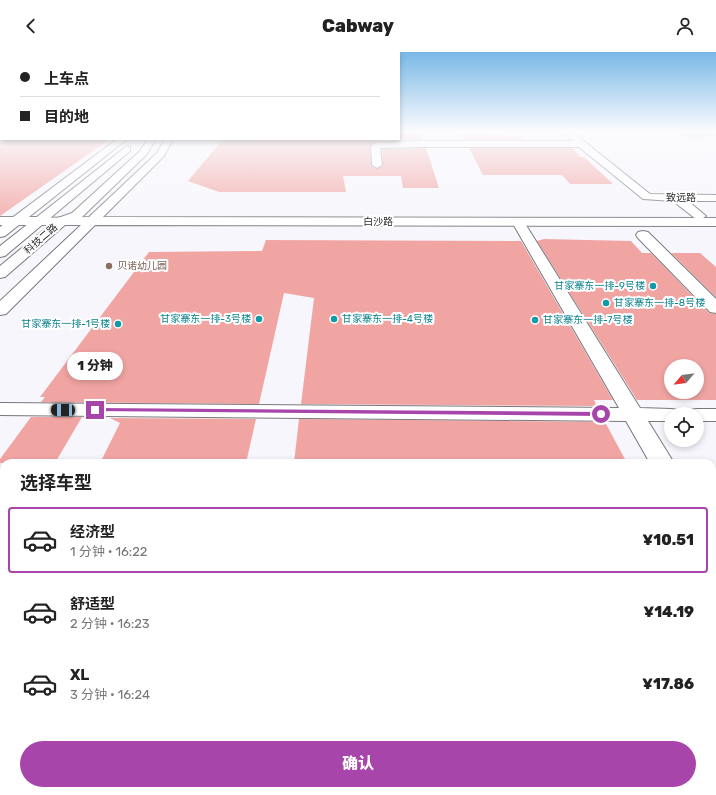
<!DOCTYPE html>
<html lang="zh">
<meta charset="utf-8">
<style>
:root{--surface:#fff;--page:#f2f2f2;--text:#222;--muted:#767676;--line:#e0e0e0;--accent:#a845ab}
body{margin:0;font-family:Rubik,"Noto Sans SC",sans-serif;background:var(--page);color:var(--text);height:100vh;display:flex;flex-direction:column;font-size:15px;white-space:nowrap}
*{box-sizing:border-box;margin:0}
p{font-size:13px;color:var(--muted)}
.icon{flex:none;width:22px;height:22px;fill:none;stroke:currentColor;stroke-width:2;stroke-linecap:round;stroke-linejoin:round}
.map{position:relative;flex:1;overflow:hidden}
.panel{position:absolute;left:0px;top:407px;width:716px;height:336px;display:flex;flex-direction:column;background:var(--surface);border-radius:12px 12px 0 0;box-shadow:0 2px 6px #0003}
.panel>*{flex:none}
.top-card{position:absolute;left:0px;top:0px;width:400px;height:88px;box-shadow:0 2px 6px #0003;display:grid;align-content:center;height:88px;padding:0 20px;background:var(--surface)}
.needle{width:26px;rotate:242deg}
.controls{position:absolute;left:664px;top:307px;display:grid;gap:8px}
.controls a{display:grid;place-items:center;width:40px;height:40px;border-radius:50%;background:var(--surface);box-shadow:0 2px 6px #0003;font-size:20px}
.end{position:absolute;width:18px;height:18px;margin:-9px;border:5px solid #a845ab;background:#fff;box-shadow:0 0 0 2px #fff}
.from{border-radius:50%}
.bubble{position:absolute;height:28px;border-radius:14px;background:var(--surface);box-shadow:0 2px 6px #0003;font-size:13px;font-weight:800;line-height:28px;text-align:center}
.car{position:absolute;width:12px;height:24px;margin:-12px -6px;border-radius:5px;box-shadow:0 0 3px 1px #0007;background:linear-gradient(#222 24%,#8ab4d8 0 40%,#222 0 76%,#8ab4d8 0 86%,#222 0)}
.top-card b{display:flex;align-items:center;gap:14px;height:38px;font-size:15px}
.top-card b+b{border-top:1px solid var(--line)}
.top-card i{width:10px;height:10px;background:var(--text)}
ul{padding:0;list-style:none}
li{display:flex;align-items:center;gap:12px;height:66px;margin:0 8px 6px;padding:0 12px;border:2px solid transparent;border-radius:4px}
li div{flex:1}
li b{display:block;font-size:15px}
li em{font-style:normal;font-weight:800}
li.on{border-color:var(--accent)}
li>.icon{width:36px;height:36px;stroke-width:1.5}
h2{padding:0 20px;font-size:18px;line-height:48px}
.action{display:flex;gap:8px;margin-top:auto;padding:8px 20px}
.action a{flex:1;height:46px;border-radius:24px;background:var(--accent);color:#fff;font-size:16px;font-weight:800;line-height:46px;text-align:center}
header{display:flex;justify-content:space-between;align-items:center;height:52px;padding:0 20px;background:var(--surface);font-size:18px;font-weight:800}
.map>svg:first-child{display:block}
.green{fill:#b7d4a1}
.building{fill:#f1a5a3;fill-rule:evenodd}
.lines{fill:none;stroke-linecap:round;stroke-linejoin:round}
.minor-casing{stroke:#78787d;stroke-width:2}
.tertiary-casing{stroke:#78787d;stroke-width:2}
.secondary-casing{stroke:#78787d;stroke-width:2}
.minor{fill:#fff;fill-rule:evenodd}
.tertiary{fill:#fff;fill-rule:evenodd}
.secondary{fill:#fff;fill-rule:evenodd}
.route{fill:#a845ab}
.education-dot{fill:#8d6e63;stroke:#fff;stroke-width:1.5}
.culture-dot{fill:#0f9aa8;stroke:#fff;stroke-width:1.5}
.labels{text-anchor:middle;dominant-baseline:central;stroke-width:4;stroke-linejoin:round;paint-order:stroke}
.far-street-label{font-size:10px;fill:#2b2b2d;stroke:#fff}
.far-education-label{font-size:10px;fill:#785e54;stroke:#fff;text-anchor:start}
.far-culture-label{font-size:10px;fill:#0d838f;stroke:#fff;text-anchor:end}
</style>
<header><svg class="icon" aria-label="back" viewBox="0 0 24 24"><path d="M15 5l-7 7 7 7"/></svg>Cabway<svg class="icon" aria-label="person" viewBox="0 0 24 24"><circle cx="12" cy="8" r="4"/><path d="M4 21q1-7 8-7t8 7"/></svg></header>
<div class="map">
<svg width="716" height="743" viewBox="0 0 716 743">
<rect width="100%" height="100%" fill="#f6f6fc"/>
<path class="green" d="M668,80H716V83L697,87Z"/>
<path class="building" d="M399,80H420L423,88L374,90L370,94L371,114L376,117L383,114L382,97L426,96L439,136H403L401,124H343L346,140H219L188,129L223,87L383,88L399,87Z
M462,83L521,84L524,88H464Z
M0,87H110L0,164Z
M469,96H572L581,105H584L613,132H570L562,123H483Z
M544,187L631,189L642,201H651L709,261L716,262V348H637L537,189ZM671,314H697V340H671Z
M266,188L521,189L613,348H594L597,354L301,352L314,246L284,241L259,352L41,350L45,345H40L149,200L262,199Z
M671,201H700L716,215V245Z
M31,365H82L55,411H0V407Z
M110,366L256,367L246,411H100L120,371Z
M299,367L605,370L627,411H294Z"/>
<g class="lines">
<g class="minor-casing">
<path id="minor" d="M570,80L585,90L650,142L716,143V149H688L706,164L700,168L696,167L673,149L643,147L579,95H421L380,96L382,113L377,116L372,113L371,94L375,91L421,89H573L566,83Z
M0,165H39L45,169L39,173H0Z
M518,166L524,170L640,356L671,357L679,358L681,362H671V369H648L674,411H650L626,369L0,363V351L619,356L512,170Z
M643,179L648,180L716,247V261L710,260L638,186L636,183L638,180Z
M697,357H716V369H697V362H687L689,358Z
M712,484L716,486V513L712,512Z"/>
</g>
<g class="tertiary-casing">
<path id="tertiary" d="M117,87H127L5,184L0,185V175Z
M165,87H173L164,104L103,165L716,166V174L95,173L6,262L0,263V249L81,173H39L33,169L35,166L89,165L157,101Z"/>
</g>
<g class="secondary-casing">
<path id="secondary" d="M148,87H156L146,103L80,167L66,172L5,225L0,226V214L58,166L72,161L140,99Z
M127,94L130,95V99L5,204L0,205V194Z"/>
</g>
<use href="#minor" class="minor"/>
<use href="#tertiary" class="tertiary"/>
<use href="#secondary" class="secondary"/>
</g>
<linearGradient id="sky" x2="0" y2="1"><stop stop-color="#79b8e6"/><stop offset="0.43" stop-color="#fbfbfe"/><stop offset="1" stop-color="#fbfbfe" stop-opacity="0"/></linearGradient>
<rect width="716" height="184" fill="url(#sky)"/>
<path class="route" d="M95,356L601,360L604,362L601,364L93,359V357Z"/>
<circle class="education-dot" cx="109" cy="214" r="4"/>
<g class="culture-dot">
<circle cx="653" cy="234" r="4"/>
<circle cx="606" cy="251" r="4"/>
<circle cx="259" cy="267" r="4"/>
<circle cx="334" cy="267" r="4"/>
<circle cx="535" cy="268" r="4"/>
<circle cx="118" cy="272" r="4"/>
</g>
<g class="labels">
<g class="far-street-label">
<text x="681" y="146">致远路</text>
<text x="378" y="170">白沙路</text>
<text transform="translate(41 187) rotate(-41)">科技二路</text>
</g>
<g class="far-education-label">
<text x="117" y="214">贝诺幼儿园</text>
</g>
<g class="far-culture-label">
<text x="645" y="234">甘家寨东一排-9号楼</text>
<text x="614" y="251" text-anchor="start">甘家寨东一排-8号楼</text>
<text x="251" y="267">甘家寨东一排-3号楼</text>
<text x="342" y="267" text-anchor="start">甘家寨东一排-4号楼</text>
<text x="543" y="268" text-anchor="start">甘家寨东一排-7号楼</text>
<text x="110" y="272">甘家寨东一排-1号楼</text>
</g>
</g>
</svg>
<div class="controls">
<a><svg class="needle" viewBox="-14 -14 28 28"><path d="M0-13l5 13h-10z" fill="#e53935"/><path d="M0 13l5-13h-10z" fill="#767676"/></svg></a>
<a><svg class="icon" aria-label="locate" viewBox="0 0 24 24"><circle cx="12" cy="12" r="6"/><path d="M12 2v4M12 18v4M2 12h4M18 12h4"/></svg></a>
</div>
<i class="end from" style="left:601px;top:362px"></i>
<i class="end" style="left:95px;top:358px"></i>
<div class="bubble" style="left:67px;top:300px;width:56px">1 分钟</div>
<i class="car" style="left:63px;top:358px;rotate:271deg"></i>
<div class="top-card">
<b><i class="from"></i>上车点</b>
<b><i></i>目的地</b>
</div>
<section class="panel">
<h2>选择车型</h2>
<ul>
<li class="on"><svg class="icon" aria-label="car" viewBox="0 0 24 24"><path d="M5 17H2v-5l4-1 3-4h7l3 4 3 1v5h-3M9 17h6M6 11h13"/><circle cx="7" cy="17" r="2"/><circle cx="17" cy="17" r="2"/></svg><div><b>经济型</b><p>1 分钟 · 16:22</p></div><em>¥10.51</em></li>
<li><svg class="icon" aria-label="car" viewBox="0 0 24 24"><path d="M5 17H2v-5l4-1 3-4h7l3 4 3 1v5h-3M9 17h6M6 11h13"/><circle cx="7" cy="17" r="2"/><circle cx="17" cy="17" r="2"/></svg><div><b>舒适型</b><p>2 分钟 · 16:23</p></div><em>¥14.19</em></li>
<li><svg class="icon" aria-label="car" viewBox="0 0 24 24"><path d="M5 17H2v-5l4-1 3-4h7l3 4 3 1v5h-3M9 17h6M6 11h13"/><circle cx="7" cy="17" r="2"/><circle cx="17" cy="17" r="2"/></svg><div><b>XL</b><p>3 分钟 · 16:24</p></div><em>¥17.86</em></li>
</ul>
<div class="action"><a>确认</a></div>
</section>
</div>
